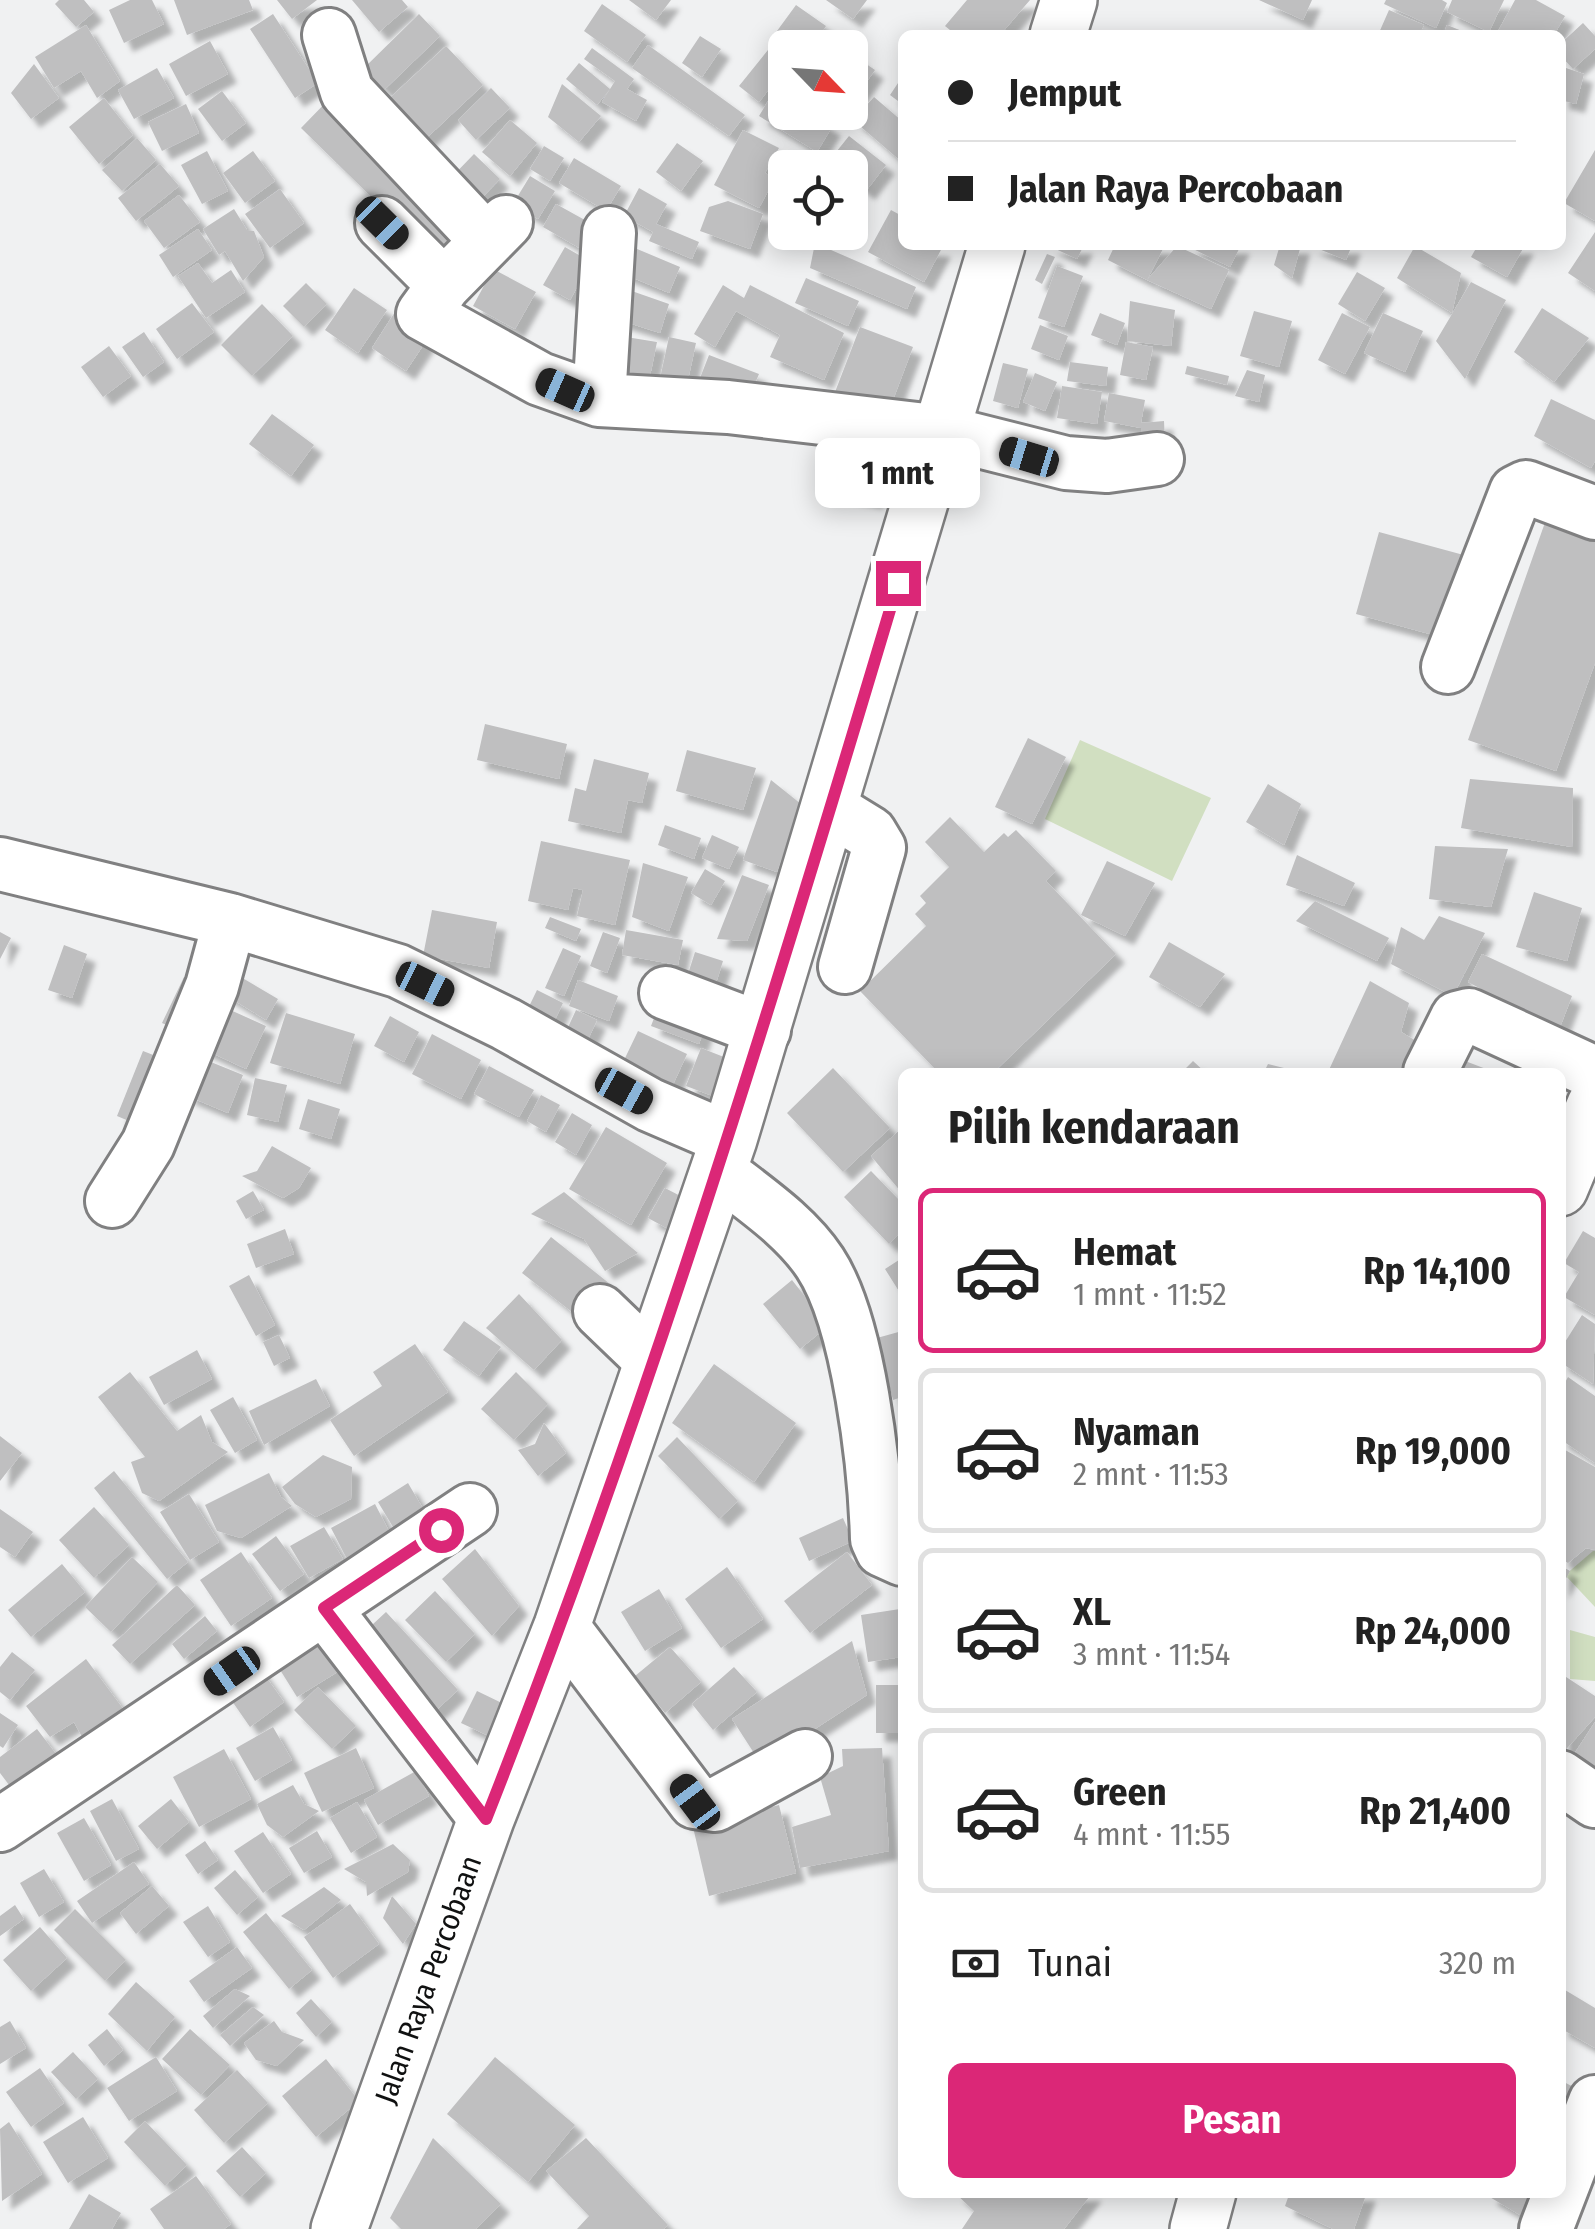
<!DOCTYPE html>
<html lang="id">
<meta charset="utf-8">
<style>
:root{--surface:#fff;--page:#f2f2f2;--text:#222;--muted:#767676;--line:#e0e0e0;--accent:#db2777}
body{margin:0;font-family:"Fira Sans Condensed",sans-serif;background:var(--page);color:var(--text);height:100vh;display:flex;flex-direction:column;font-size:38px;white-space:nowrap}
*{box-sizing:border-box;margin:0}
p{font-size:32px;color:var(--muted)}
.icon{flex:none;width:55px;height:55px;fill:none;stroke:currentColor;stroke-width:2;stroke-linecap:round;stroke-linejoin:round}
.map{position:relative;flex:1;overflow:hidden}
.sheet{position:absolute;left:898px;top:1068px;width:668px;height:1130px;display:flex;flex-direction:column;background:var(--surface);border-radius:15px;box-shadow:0 5px 25px #0003}
.sheet>*{flex:none}
.hud{position:absolute;left:898px;top:30px;width:668px;height:220px;border-radius:15px;box-shadow:0 5px 25px #0003;display:grid;align-content:center;height:220px;padding:0 50px;background:var(--surface)}
.needle{width:65px;rotate:115deg}
.fabs{position:absolute;left:768px;top:30px;display:grid;gap:20px}
.fabs a{display:grid;place-items:center;width:100px;height:100px;border-radius:15px;background:var(--surface);box-shadow:0 5px 25px #0003;font-size:50px}
.end{position:absolute;width:45px;height:45px;margin:-22px;border:12px solid #db2777;background:#fff;box-shadow:0 0 0 5px #fff}
.from{border-radius:50%}
.bubble{position:absolute;height:70px;border-radius:15px;background:var(--surface);box-shadow:0 5px 25px #0003;font-size:32px;font-weight:700;line-height:70px;text-align:center}
.car{position:absolute;width:30px;height:60px;margin:-30px -15px;border-radius:12px;box-shadow:0 0 8px 2px #0007;background:linear-gradient(#222 24%,#8ab4d8 0 40%,#222 0 76%,#8ab4d8 0 86%,#222 0)}
.hud b{display:flex;align-items:center;gap:35px;height:95px;font-size:38px}
.hud b+b{border-top:2px solid var(--line)}
.hud i{width:25px;height:25px;background:var(--text)}
ul{padding:0;list-style:none}
li{display:flex;align-items:center;gap:30px;height:165px;margin:0 20px 15px;padding:0 30px;border:5px solid var(--line);border-radius:15px}
li div{flex:1}
li b{display:block;font-size:38px}
li em{font-style:normal;font-weight:700}
li.active{border-color:var(--accent)}
li>.icon{width:90px;height:90px;stroke-width:1.5}
h2{padding:0 50px;font-size:45px;line-height:120px}
.pay{display:flex;align-items:center;gap:25px;height:110px;padding:0 50px;font-size:38px}
.pay p{margin-inline-start:auto}
.button{display:flex;gap:20px;margin-top:auto;padding:20px 50px}
.button a{flex:1;height:115px;border-radius:15px;background:var(--accent);color:#fff;font-size:40px;font-weight:700;line-height:115px;text-align:center}
.map>svg:first-child{display:block}
.green{fill:#d1dfc1}
.building{fill:#bfbfc0;filter:url(#shadow)}
.lines{fill:none;stroke-linecap:round;stroke-linejoin:round}
.minor-casing{stroke:#808081;stroke-width:58}
.highway-casing{stroke:#808081;stroke-width:60}
.minor{stroke:#fff;stroke-width:52}
.highway{stroke:#fff;stroke-width:55}
.route{stroke:#db2777;stroke-width:12}
.labels{text-anchor:middle;dominant-baseline:central;stroke-width:8;stroke-linejoin:round;paint-order:stroke}
.street-label{font-size:30px;fill:#101111;stroke:#f0f1f2}
</style>
<div class="map">
<svg width="1595" height="2229" viewBox="0 0 1595 2229">
<defs>
<filter id="shadow"><feDropShadow dx="9" dy="9" stdDeviation="2.5" flood-color="#0004"/></filter>
</defs>
<rect width="100%" height="100%" fill="#f0f1f2"/>
<path class="green" d="M1080,740L1211,798L1172,881L1045,819Z
M1593,1551H1595V1607L1565,1575Z
M1570,1630L1595,1637V1681L1570,1679Z"/>
<path class="building" d="M59,0H84L94,12L76,27L55,4Z
M130,0H152L164,24L124,43L109,10Z
M174,0H249L253,10L187,35Z
M277,0H317L292,19Z
M352,0H402L408,7L379,32Z
M629,0H671L656,20Z
M826,0H867L853,19Z
M967,0H1030L1000,35H956L945,26Z
M1259,0H1312L1303,20Z
M1386,0H1442L1447,3L1436,28L1384,4Z
M1452,0H1504L1489,32L1447,12Z
M1515,0H1536L1565,16L1554,35H1496Z
M602,4L646,35L627,62L584,31Z
M796,5L826,26L811,48H799L777,31Z
M1389,10L1424,25L1419,35H1378Z
M273,14L318,83L295,98L250,29Z
M419,14L440,36L384,90L363,69Z
M1583,23L1595,36V49L1573,69L1560,55V44Z
M86,25L120,81L97,98L81,71L54,88L35,57Z
M1447,25L1472,35H1443Z
M700,36L721,49L702,77L682,63Z
M210,41L228,74L186,96L169,64Z
M648,45L745,115L729,136L632,68Z
M772,45L785,56V69L759,102L739,86Z
M446,46L483,85L417,147L380,107Z
M592,48L634,79L627,89L647,100L636,121L602,102L610,89L597,105L566,79L579,63L610,89L615,81L584,59Z
M850,53L875,70L850,105Z
M34,64L59,98L31,119L11,93Z
M1560,66L1584,74L1576,104L1560,100Z
M157,68L174,98L134,119L118,90Z
M902,77V104L890,95Z
M562,84L601,116L579,142L548,117Z
M491,88L510,108L476,140L458,120Z
M222,91L246,123L222,141L198,109Z
M774,91L785,98V112H808L832,127L817,152L759,116Z
M334,94L474,238L447,271L301,128Z
M874,97L902,121V162L853,120Z
M104,98L133,135L99,164L69,127Z
M186,104L199,133L162,151L148,122Z
M510,120L537,143L510,176L482,152Z
M743,130L779,148L765,173L775,178L759,208L714,185Z
M849,136L886,165L866,191L850,178V168H836L828,162Z
M137,138L156,160L122,191L102,170Z
M677,143L703,161L681,191L656,172Z
M544,146L564,158L550,181L530,169Z
M1595,150V221L1564,203Z
M207,151L228,191L202,204L181,165Z
M253,151L275,181L245,203L223,173Z
M474,154L500,179L470,210L445,184Z
M790,155L821,167V168H785Z
M574,158L621,186L606,211L559,183Z
M160,164L179,186L136,221L118,198Z
M785,169V197L776,193Z
M530,176L555,191L538,219L513,204Z
M639,188L667,204L656,224L699,242L692,259L649,241L653,232L624,216Z
M280,189L304,223L270,248L245,214Z
M179,195L200,222L164,248L144,221Z
M728,201L763,214L750,249L700,231L709,207Z
M556,204L601,229L588,253L543,227Z
M234,209L247,230L254,231L264,257L243,281L225,251L219,255L203,229Z
M891,210L902,216V245L942,248L924,282L868,252Z
M198,229L212,250L173,277L159,255Z
M1595,232V291L1568,273Z
M815,243L916,287L907,309L810,268Z
M1047,245H1084L1077,259Z
M1115,245H1165L1147,280L1108,260Z
M1185,245H1241L1230,267Z
M1280,245H1301L1292,278L1274,265Z
M1309,245H1352L1346,260Z
M1478,245H1525L1507,277L1471,257Z
M630,246L680,267L669,293L619,272Z
M1177,246L1229,270L1211,309L1147,280Z
M1415,246L1461,273L1452,313L1397,278Z
M565,247L591,262L570,300L543,285Z
M1047,254L1055,257L1042,284L1035,280Z
M198,263L212,283L231,270L245,292L206,318L178,276Z
M1057,266L1083,276L1064,327L1038,318Z
M493,269L536,292L515,329L473,306Z
M1357,272L1385,288L1365,321L1338,304Z
M806,278L859,301L848,326L795,303Z
M1471,282L1506,300L1465,379L1436,341Z
M306,283L327,304L304,327L283,306Z
M723,285L744,298L750,285L844,333L824,380L770,357L780,335L736,311L715,347L694,334Z
M354,288L387,310L358,353L325,330Z
M626,289L669,304L660,333L616,319Z
M1130,301L1175,310L1171,346L1127,341Z
M192,303L214,332L177,359L156,329Z
M262,304L293,336L252,376L221,345Z
M1542,308L1589,338L1554,382L1514,352Z
M1254,311L1292,321L1279,367L1240,356Z
M395,312L430,335L406,371L372,348Z
M1100,313L1125,323L1117,345L1091,335Z
M1342,313L1370,327L1345,374L1318,360Z
M1383,313L1423,331L1405,372L1364,353Z
M1040,325L1068,336L1059,360L1031,349Z
M860,327L913,347L888,413L835,392Z
M144,332L164,362L143,377L122,347Z
M620,336L657,342L649,381L613,375Z
M669,337L696,343L686,389L659,383Z
M1126,342L1153,347L1146,380L1120,375Z
M109,346L131,376L103,397L81,367Z
M709,355L759,374L749,397L700,378Z
M1070,362L1108,367L1106,386L1067,381Z
M1003,363L1028,369L1018,408L993,401Z
M1187,366L1229,376L1227,385L1185,374Z
M1247,370L1265,375L1259,402L1235,396Z
M1035,373L1057,382L1045,411L1023,402Z
M1062,386L1102,392L1097,424L1057,418Z
M1109,393L1145,400L1141,423L1164,421L1165,442L1142,444L1141,428L1104,421Z
M1551,399L1595,420V461L1591,468L1534,436Z
M272,414L314,445L291,476L249,444Z
M849,430L907,441L901,477L879,473L874,500L830,492L835,466L873,472L841,463Z
M1548,514L1595,531V663L1556,771L1468,740Z
M1379,532L1471,557L1448,639L1356,614Z
M485,724L567,744L559,779L477,760Z
M1028,738L1066,757L1032,824L995,807Z
M687,750L756,768L743,810L676,791Z
M594,759L649,773L642,803L628,800L621,833L568,821L575,788L586,791Z
M1470,779L1573,788L1572,847L1461,828Z
M771,780L801,804L777,872L743,860Z
M1268,784L1301,804L1284,845L1246,822Z
M950,817L984,852L1004,833L1008,837L1016,830L1056,871L1046,881L1116,954L994,1072H938L860,991L926,926L915,914L926,903L920,896L949,867L925,842Z
M665,825L701,838L694,859L658,845Z
M712,835L739,847L729,869L702,858Z
M541,841L630,860L615,925L577,916L583,890L573,888L568,910L528,901Z
M1435,846L1508,849L1491,907L1429,899Z
M1297,855L1355,883L1344,906L1286,885Z
M1107,861L1155,883L1125,936L1081,915Z
M643,863L688,877L669,931L632,917Z
M705,869L725,881L711,905L691,893Z
M742,875L769,885L747,941L717,939Z
M1534,892L1582,908L1567,961L1516,947Z
M1315,901L1389,938L1377,961L1296,921Z
M432,910L497,922L489,968L423,956Z
M1439,916L1485,933L1453,996L1391,964L1401,927L1424,940Z
M550,917L581,929L576,941L545,928Z
M626,930L683,940L678,965L622,955Z
M0,932L11,938L0,959Z
M603,932L620,938L607,973L590,966Z
M1169,942L1225,974L1200,1007L1149,977Z
M64,945L87,954L72,998L48,990Z
M563,948L581,956L564,996L545,988Z
M695,952L723,961L716,983L688,974Z
M1482,954L1572,996L1555,1040L1489,1014L1496,997L1468,982Z
M234,973L278,999L266,1020L222,993Z
M184,977L208,988L187,1034L162,1023Z
M578,980L618,996L609,1021L569,1006Z
M1370,981L1409,1003L1401,1032L1428,1048L1413,1072H1328Z
M537,990L563,1003L548,1034L522,1021Z
M661,1000L708,1018L699,1044L651,1026Z
M217,1004L266,1026L246,1069L197,1046Z
M576,1010L597,1020L579,1059L558,1049Z
M286,1013L355,1034L340,1084L270,1063Z
M390,1016L419,1032L404,1062L374,1046Z
M638,1031L687,1054L665,1102L615,1079Z
M432,1034L481,1060L461,1099L412,1074Z
M701,1048L734,1061L718,1098L686,1086Z
M143,1051L174,1063L148,1129L117,1116Z
M1452,1056L1494,1072H1444Z
M201,1058L243,1075L228,1113L185,1095Z
M1193,1061L1205,1072H1182Z
M1268,1064L1296,1071V1072H1264Z
M489,1066L534,1090L519,1117L474,1094Z
M833,1068L890,1128L843,1172L787,1113Z
M255,1078L287,1085L278,1122L247,1115Z
M541,1095L560,1105L546,1132L527,1121Z
M308,1099L340,1109L331,1139L299,1129Z
M572,1113L592,1125L576,1155L555,1142Z
M606,1127L667,1163L631,1225L569,1189Z
M902,1128V1193L871,1156Z
M272,1146L311,1168L299,1188L283,1198L242,1176L257,1171Z
M871,1171L902,1203V1231L889,1244L844,1197Z
M665,1188L688,1200L672,1231L648,1218Z
M253,1191L264,1210L246,1219L236,1201Z
M564,1192L638,1253L605,1271L584,1239L531,1214Z
M285,1229L294,1254L256,1268L247,1244Z
M1583,1231L1595,1238V1315L1564,1297L1579,1272L1564,1263Z
M551,1237L610,1284L581,1319L522,1273Z
M902,1258V1296L885,1269Z
M249,1275L275,1325L256,1336L229,1286Z
M792,1280L828,1326L800,1349L763,1304Z
M519,1294L562,1340L534,1370L486,1328Z
M1582,1315L1595,1324L1593,1384L1560,1362V1350Z
M464,1321L501,1347L479,1376L443,1350Z
M902,1331V1397L893,1400L877,1338Z
M279,1335L290,1358L274,1366L263,1342Z
M415,1344L448,1392L354,1456L330,1420L382,1386L373,1372Z
M197,1350L212,1379L164,1405L149,1377Z
M714,1364L796,1423L754,1482L672,1423Z
M130,1372L177,1431L201,1415L212,1442L228,1452L159,1501L142,1493L131,1462L145,1457L98,1397Z
M516,1372L548,1404L514,1440L481,1409Z
M1568,1377L1595,1396V1463L1560,1439V1392Z
M316,1379L330,1406L264,1445L249,1411Z
M233,1397L257,1440L235,1453L210,1410Z
M544,1423L566,1453L538,1476L518,1450L535,1444Z
M0,1436L22,1453L0,1481Z
M677,1437L738,1501L719,1519L658,1456Z
M1560,1447L1595,1467V1550L1586,1548L1568,1563L1560,1558Z
M323,1455L352,1467L351,1499L316,1517L295,1504L282,1487Z
M114,1471L188,1562L167,1579L94,1488Z
M269,1473L281,1497L292,1506L241,1538L217,1531L205,1505Z
M408,1483L429,1519L399,1537L378,1502Z
M189,1494L219,1542L190,1560L160,1512Z
M375,1504L393,1539L349,1563L331,1528Z
M94,1507L129,1545L94,1578L59,1540Z
M0,1509L33,1532L15,1557L0,1547Z
M843,1518L853,1541L809,1561L799,1538Z
M324,1527L343,1559L309,1578L290,1546Z
M276,1536L304,1574L280,1591L252,1554Z
M475,1549L519,1606L492,1636L442,1579Z
M241,1552L272,1598L231,1626L200,1580Z
M847,1552L872,1585L810,1633L784,1601Z
M132,1557L158,1582L111,1632L85,1607Z
M62,1564L85,1592L31,1637L8,1610Z
M1560,1565L1570,1571L1560,1590Z
M727,1567L763,1619L721,1648L685,1599Z
M177,1585L195,1605L130,1664L112,1645Z
M659,1589L682,1628L645,1651L621,1612Z
M435,1591L475,1634L446,1662L405,1620Z
M900,1609L902,1657L868,1662L861,1615Z
M386,1612L458,1690L430,1716L358,1638Z
M205,1616L217,1631L184,1659L172,1644Z
M309,1623L339,1671L297,1697L267,1649Z
M852,1641L867,1695L761,1764L732,1719Z
M670,1647L701,1682L665,1713L635,1676Z
M12,1652L35,1670L10,1700L0,1692V1667Z
M86,1659L127,1714L87,1746L74,1722L50,1737L26,1706Z
M259,1667L284,1702L250,1727L225,1691Z
M734,1667L757,1692L713,1730L692,1704Z
M1560,1673L1595,1696V1717L1560,1756Z
M876,1685H902V1733H876Z
M318,1687L356,1726L332,1749L294,1710Z
M477,1691L506,1705L491,1737L461,1723Z
M0,1713L18,1725L3,1748L0,1746Z
M1595,1722V1778L1569,1762Z
M273,1727L292,1760L255,1781L236,1748Z
M37,1729L69,1771L25,1806L0,1773V1757Z
M356,1748L374,1788L322,1812L304,1773Z
M882,1748L889,1851L800,1868L792,1827L831,1815L820,1777L843,1766L842,1749Z
M224,1749L251,1799L199,1827L173,1777Z
M416,1771L429,1796L378,1825L364,1800Z
M293,1785L304,1804L319,1811L283,1837L267,1825L257,1804Z
M112,1799L139,1849L116,1861L90,1811Z
M171,1799L189,1822L157,1849L138,1826Z
M357,1802L377,1837L351,1853L330,1818Z
M779,1805L796,1873L709,1896L693,1827Z
M84,1818L111,1865L84,1881L57,1833Z
M317,1831L332,1857L304,1873L289,1848Z
M263,1832L291,1874L263,1893L234,1851Z
M205,1841L218,1860L198,1874L185,1855Z
M393,1844L410,1860L408,1872L367,1896L366,1882L344,1869Z
M134,1862L149,1884L92,1923L77,1901Z
M44,1869L64,1902L39,1917L20,1883Z
M235,1870L258,1897L237,1915L214,1888Z
M152,1886L169,1906L136,1934L120,1913Z
M324,1887L341,1900L304,1930L281,1916Z
M392,1896L416,1924L403,1944L383,1918Z
M350,1904L379,1944L333,1978L304,1937Z
M15,1905L24,1919L0,1936V1916Z
M208,1906L230,1942L208,1957L183,1922Z
M75,1909L126,1960L105,1981L54,1930Z
M266,1913L312,1970L289,1989L243,1932Z
M40,1927L67,1958L31,1991L3,1960Z
M237,1947L252,1968L204,2002L189,1981Z
M136,1982L175,2017L147,2051L108,2014Z
M1560,1987L1595,2008V2048L1560,2028Z
M235,1989L250,1996L213,2028L203,2016Z
M311,1999L332,2022L316,2037L296,2013Z
M253,2007L264,2015L230,2046L220,2035Z
M10,2021L26,2048L0,2064V2027Z
M274,2021L282,2032L304,2040L277,2066L256,2060L244,2043Z
M107,2029L123,2050L104,2066L88,2045Z
M190,2029L230,2065L201,2095L162,2059Z
M73,2052L98,2079L76,2099L51,2072Z
M156,2057L177,2091L129,2121L107,2088Z
M495,2057L575,2125L528,2182L447,2114Z
M326,2059L359,2101L316,2137L282,2096Z
M40,2068L64,2103L31,2127L6,2092Z
M237,2070L268,2103L224,2143L194,2110Z
M1560,2080L1587,2094L1560,2146Z
M83,2117L108,2158L68,2183L43,2142Z
M145,2121L187,2165L165,2186L124,2142Z
M9,2122L42,2174L2,2201L0,2129Z
M433,2138L501,2204L476,2229H401L390,2218Z
M586,2138L668,2225L664,2229H577L589,2216L546,2171Z
M242,2147L266,2173L240,2197L216,2171Z
M196,2176L231,2224L224,2229H164L150,2209Z
M954,2192H1093L1064,2229H962L974,2211Z
M1290,2192H1367L1354,2229H1333L1285,2206Z
M1490,2192H1547L1530,2221L1488,2196Z
M89,2194L121,2213L112,2229H69Z"/>
<g class="lines">
<g class="minor-casing">
<path id="minor" d="M329,35L347,92L487,241
M506,222L444,285L423,314L540,379L599,400L728,407L943,432L1066,463L1107,466L1157,459
M382,223L444,285
M599,400L609,233
M1448,667L1516,492L1526,487L1595,513
M831,809L870,833L879,848L845,967
M0,864L230,920
M666,993L764,1030
M1430,1072L1457,1018L1469,1015L1595,1073
M718,1170C753,1198 795,1225 820,1263C859,1322 875,1468 877,1539L882,1550L902,1559
M112,1201L148,1144L212,986L230,920L398,971L506,1024L650,1105L729,1139
M600,1311L652,1361
M324,1608L486,1819
M562,1626L695,1802L715,1805L805,1756
M1560,1777L1595,1801
M0,1825L470,1510
M1546,2229L1595,2102"/>
</g>
<g class="highway-casing">
<g id="highway">
<path d="M1058,35L1069,0"/>
<path d="M1560,1188L1595,1105"/>
<path id="s1" d="M339,2229L486,1819L562,1626L729,1139L997,245"/>
<path d="M1198,2229L1208,2192"/>
</g>
</g>
<use href="#minor" class="minor"/>
<use href="#highway" class="highway"/>
</g>
<g class="lines">
<path class="route" d="M441,1530L324,1608L486,1819C646,1414 774,999 898,583"/>
</g>
<g class="labels">
<g class="street-label">
<text stroke="none"><textPath href="#s1" startOffset="265">Jalan Raya Percobaan</textPath></text>
</g>
</g>
</svg>
<div class="fabs">
<a><svg class="needle" viewBox="-14 -14 28 28"><path d="M0-13l5 13h-10z" fill="#e53935"/><path d="M0 13l5-13h-10z" fill="#767676"/></svg></a>
<a><svg class="icon" aria-label="locate" viewBox="0 0 24 24"><circle cx="12" cy="12" r="6"/><path d="M12 2v4M12 18v4M2 12h4M18 12h4"/></svg></a>
</div>
<i class="end from" style="left:441px;top:1530px"></i>
<i class="end" style="left:898px;top:583px"></i>
<div class="bubble" style="left:815px;top:438px;width:165px">1 mnt</div>
<i class="car" style="left:382px;top:223px;rotate:135deg"></i>
<i class="car" style="left:565px;top:390px;rotate:294deg"></i>
<i class="car" style="left:1029px;top:457px;rotate:287deg"></i>
<i class="car" style="left:425px;top:984px;rotate:116deg"></i>
<i class="car" style="left:624px;top:1091px;rotate:119deg"></i>
<i class="car" style="left:232px;top:1671px;rotate:235deg"></i>
<i class="car" style="left:695px;top:1802px;rotate:323deg"></i>
<div class="hud">
<b><i class="from"></i>Jemput</b>
<b><i></i>Jalan Raya Percobaan</b>
</div>
<section class="sheet">
<h2>Pilih kendaraan</h2>
<ul>
<li class="active"><svg class="icon" aria-label="car" viewBox="0 0 24 24"><path d="M5 17H2v-5l4-1 3-4h7l3 4 3 1v5h-3M9 17h6M6 11h13"/><circle cx="7" cy="17" r="2"/><circle cx="17" cy="17" r="2"/></svg><div><b>Hemat</b><p>1 mnt · 11:52</p></div><em>Rp 14,100</em></li>
<li><svg class="icon" aria-label="car" viewBox="0 0 24 24"><path d="M5 17H2v-5l4-1 3-4h7l3 4 3 1v5h-3M9 17h6M6 11h13"/><circle cx="7" cy="17" r="2"/><circle cx="17" cy="17" r="2"/></svg><div><b>Nyaman</b><p>2 mnt · 11:53</p></div><em>Rp 19,000</em></li>
<li><svg class="icon" aria-label="car" viewBox="0 0 24 24"><path d="M5 17H2v-5l4-1 3-4h7l3 4 3 1v5h-3M9 17h6M6 11h13"/><circle cx="7" cy="17" r="2"/><circle cx="17" cy="17" r="2"/></svg><div><b>XL</b><p>3 mnt · 11:54</p></div><em>Rp 24,000</em></li>
<li><svg class="icon" aria-label="car" viewBox="0 0 24 24"><path d="M5 17H2v-5l4-1 3-4h7l3 4 3 1v5h-3M9 17h6M6 11h13"/><circle cx="7" cy="17" r="2"/><circle cx="17" cy="17" r="2"/></svg><div><b>Green</b><p>4 mnt · 11:55</p></div><em>Rp 21,400</em></li>
</ul>
<div class="pay"><svg class="icon" aria-label="cash" viewBox="0 0 24 24"><path d="M3 7h18v10H3z"/><circle cx="12" cy="12" r="2"/></svg>Tunai<p>320 m</p></div>
<div class="button"><a>Pesan</a></div>
</section>
</div>
